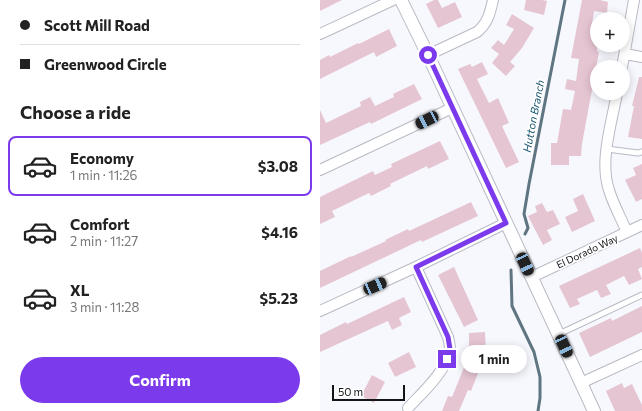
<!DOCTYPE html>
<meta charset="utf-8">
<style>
:root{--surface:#fff;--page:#f6f6f6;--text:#222;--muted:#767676;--line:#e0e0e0;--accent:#7c3aed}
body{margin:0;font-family:Commissioner,sans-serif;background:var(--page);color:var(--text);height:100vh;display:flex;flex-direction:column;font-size:15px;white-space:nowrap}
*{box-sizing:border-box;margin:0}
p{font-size:13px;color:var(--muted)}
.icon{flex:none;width:22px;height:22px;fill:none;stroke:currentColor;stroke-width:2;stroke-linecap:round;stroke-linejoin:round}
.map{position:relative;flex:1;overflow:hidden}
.sheet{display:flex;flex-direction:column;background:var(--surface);width:320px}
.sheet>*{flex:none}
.hud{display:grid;align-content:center;height:88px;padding:0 20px;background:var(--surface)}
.fabs{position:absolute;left:270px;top:12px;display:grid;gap:8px}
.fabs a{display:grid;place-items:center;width:40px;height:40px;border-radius:50%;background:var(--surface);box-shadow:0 2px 10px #0003;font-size:20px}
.scale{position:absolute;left:12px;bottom:10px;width:73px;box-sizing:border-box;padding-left:4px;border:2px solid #131417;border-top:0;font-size:11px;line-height:14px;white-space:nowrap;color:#131417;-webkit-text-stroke:3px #fff;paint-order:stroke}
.end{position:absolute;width:18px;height:18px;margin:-9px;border:5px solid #7c3aed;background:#fff;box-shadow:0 0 0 2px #fff}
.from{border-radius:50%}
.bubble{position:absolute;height:28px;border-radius:14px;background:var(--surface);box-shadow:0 2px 10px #0003;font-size:13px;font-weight:700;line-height:28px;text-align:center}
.car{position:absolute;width:12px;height:24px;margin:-12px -6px;border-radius:5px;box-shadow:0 0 3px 1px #0007;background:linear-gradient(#222 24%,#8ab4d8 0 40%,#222 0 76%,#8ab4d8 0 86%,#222 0)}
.hud b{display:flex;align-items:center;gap:14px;height:38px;font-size:15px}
.hud b+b{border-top:1px solid var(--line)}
.hud i{width:10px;height:10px;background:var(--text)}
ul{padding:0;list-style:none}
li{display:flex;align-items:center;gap:12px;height:60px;margin:0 8px 6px;padding:0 12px;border:2px solid transparent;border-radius:8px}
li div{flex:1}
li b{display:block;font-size:15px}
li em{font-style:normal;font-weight:700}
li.on{border-color:var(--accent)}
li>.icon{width:36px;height:36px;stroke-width:1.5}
h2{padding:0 20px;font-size:18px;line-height:48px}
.button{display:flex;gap:8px;margin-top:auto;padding:8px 20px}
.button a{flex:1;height:46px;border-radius:24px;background:var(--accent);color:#fff;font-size:16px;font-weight:700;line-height:46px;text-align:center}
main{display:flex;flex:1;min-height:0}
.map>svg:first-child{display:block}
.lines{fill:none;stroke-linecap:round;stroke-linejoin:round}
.stream{stroke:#5f7581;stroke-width:3}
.building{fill:#e6c5d3}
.service-casing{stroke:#b8bac4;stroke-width:7}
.minor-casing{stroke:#b8bac4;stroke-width:12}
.tertiary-casing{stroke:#b8bac4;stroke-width:14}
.service{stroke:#fff;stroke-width:5}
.minor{stroke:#fff;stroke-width:10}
.tertiary{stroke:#fff;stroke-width:12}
.route{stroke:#7c3aed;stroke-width:5}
.labels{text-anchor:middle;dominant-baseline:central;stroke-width:3.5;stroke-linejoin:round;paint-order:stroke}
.street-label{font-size:10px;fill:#131417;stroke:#fff}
.water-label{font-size:11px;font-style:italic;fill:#18556d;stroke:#fff}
</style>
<main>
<section class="sheet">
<div class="hud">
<b><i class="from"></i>Scott Mill Road</b>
<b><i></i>Greenwood Circle</b>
</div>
<h2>Choose a ride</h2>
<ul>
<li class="on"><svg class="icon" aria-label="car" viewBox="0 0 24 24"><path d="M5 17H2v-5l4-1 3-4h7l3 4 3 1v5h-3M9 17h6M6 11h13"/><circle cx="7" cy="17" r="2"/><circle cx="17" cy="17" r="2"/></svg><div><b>Economy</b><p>1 min · 11:26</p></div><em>$3.08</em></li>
<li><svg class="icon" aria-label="car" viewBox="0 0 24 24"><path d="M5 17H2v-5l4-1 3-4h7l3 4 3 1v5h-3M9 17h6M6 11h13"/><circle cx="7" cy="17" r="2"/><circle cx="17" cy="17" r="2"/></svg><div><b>Comfort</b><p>2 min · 11:27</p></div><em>$4.16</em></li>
<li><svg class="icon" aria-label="car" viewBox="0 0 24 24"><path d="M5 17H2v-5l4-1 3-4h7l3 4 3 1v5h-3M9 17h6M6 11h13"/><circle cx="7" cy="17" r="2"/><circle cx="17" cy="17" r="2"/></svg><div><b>XL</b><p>3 min · 11:28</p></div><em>$5.23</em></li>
</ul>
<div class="button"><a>Confirm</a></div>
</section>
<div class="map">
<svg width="322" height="411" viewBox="0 0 322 411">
<rect width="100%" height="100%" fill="#f7f8fe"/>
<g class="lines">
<path class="stream" d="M205,234L208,228L204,214L209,184L245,0
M191,270L192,306L214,352L220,377V398L218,411"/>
</g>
<path class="building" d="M0,0H22L0,11Z
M114,0H118L122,8L135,2L142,17L118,28L106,4Z
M206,0H222L227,1L224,15L204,10Z
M262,0H280L288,2L287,13L274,11L271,30L277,31V51L279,52L262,144L261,156H249V165H231V143H237L243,109L251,110L255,91L245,89L247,79L256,81L259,59L251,58Z
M192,14L214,28L202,48L190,62L195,66L186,76L172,63L179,54L171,48L178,40L184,45L194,29L186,25Z
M69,29L77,46L56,57L54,52L0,79V60L9,55L10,57L38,43L39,44Z
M162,62L168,74L157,79L169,103L178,98L189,123L182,126L199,162L186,168L138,69L150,64L152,67Z
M319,77H322V139L308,137L314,106H312Z
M94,84L102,99L51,124L50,122L0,145V110L6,123L41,106L40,102L50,97L55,106L74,97L73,94Z
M120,141L129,159L108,169L107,166L70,184L71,186L51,196L49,193L12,211L15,217L0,224V197L53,171L55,175L72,167L71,164Z
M322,164V199L316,202L305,180L316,175L313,168Z
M263,194L275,221L252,232L245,217L258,211L253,199Z
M151,202L158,216L102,242L101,240L0,288V271L31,256V257L66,241L65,240L88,229L89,231Z
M222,203L227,212L233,210L240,224L227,230L232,240L223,245L208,216L217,212L215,206Z
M320,248L322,253V267L318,269L322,279L309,285L304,276L286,285L291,294L281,298L277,290L257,299L260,304L250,308L239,286Z
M134,267L158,320L144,327L118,275Z
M84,297L91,312L79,318L82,325L72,330L68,321L0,352V335L26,322L27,324Z
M322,306V332L270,357L259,333L291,318L292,321Z
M165,332L166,358H164L151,391L148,390L139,411H122L128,396L132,397L149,355V333Z
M89,352L96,367L75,377L68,363Z
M52,375L65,382L54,403L41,396Z
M302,383L304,388L312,384L322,405V411H295L286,391Z"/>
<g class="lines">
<g class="service-casing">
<path id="service" d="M287,149L318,153L322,152
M239,334L322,295"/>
</g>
<g class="minor-casing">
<path id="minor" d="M0,34L73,0
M305,54L322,57
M108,55L157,32C168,23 170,13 173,0
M302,67L314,0
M297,93C292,122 279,161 289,190C293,204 301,218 307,232
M0,170L132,108
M212,277L322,225
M0,311L96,267L186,223
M261,383L322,355
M88,408C102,393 127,371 130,349C130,346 129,341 128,337L96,267"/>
</g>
<g class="tertiary-casing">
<path id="tertiary" d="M81,0L108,55L274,411"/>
</g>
<use href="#service" class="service"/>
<use href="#minor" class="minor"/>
<use href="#tertiary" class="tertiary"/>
</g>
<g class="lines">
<path class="route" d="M108,55L186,223L96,267L128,337L130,349L127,359"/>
</g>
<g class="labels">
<g class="street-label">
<text transform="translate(267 251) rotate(-25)">El Dorado Way</text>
</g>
<g class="water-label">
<text transform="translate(213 116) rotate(-79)">Hutton Branch</text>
</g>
</g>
</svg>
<div class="fabs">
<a>+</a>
<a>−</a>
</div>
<div class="scale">50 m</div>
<i class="end from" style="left:108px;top:55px"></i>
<i class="end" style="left:127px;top:359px"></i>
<div class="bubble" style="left:141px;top:345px;width:66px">1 min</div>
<i class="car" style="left:107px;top:120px;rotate:244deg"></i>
<i class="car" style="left:205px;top:264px;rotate:155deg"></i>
<i class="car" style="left:55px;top:286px;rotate:66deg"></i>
<i class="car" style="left:244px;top:346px;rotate:155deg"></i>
</div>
</main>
